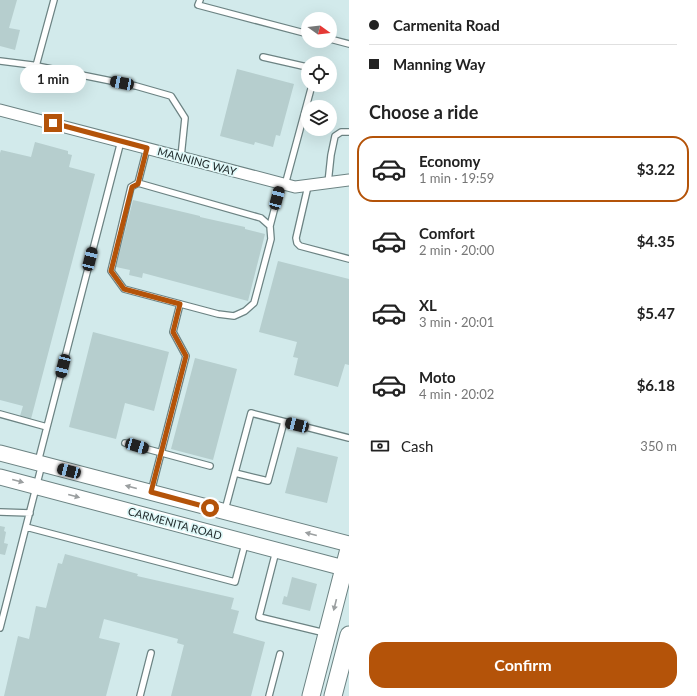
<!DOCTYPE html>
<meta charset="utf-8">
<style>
:root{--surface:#fff;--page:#f6f6f6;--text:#222;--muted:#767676;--line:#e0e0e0;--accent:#b45309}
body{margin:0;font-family:Lato,sans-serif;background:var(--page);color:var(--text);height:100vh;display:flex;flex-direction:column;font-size:15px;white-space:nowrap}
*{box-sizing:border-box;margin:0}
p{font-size:13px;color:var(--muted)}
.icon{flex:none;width:22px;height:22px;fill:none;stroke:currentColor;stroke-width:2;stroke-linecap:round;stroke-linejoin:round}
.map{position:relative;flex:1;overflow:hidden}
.drawer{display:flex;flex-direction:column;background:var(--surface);width:348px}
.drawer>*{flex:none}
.banner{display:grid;align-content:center;height:88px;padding:0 20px;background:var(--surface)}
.needle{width:26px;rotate:105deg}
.buttons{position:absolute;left:301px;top:12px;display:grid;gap:8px}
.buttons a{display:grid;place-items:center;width:36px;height:36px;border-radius:50%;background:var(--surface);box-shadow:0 4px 16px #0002;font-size:20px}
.end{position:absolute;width:18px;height:18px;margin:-9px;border:5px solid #b45309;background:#fff;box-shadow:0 0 0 2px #fff}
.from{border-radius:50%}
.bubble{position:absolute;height:28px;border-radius:14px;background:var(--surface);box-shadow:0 4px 16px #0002;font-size:13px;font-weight:700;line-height:28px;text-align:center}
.car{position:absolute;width:12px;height:24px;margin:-12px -6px;border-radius:5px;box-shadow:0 0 3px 1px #0007;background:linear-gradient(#222 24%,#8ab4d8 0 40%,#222 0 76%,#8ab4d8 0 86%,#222 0)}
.banner b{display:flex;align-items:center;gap:14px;height:38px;font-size:15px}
.banner b+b{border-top:1px solid var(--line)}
.banner i{width:10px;height:10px;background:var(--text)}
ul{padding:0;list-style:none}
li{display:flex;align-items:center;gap:12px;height:66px;margin:0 8px 6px;padding:0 12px;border:2px solid transparent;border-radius:16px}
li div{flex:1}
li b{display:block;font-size:15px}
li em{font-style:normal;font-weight:700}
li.current{border-color:var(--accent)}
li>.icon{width:36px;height:36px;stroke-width:1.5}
h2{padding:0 20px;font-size:18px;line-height:48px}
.pay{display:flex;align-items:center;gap:10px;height:44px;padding:0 20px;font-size:15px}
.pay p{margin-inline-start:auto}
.button{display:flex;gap:8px;margin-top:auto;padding:8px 20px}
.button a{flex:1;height:46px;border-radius:16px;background:var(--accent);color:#fff;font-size:16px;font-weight:700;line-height:46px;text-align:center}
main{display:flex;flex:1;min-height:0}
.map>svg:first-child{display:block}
.building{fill:#b6cece}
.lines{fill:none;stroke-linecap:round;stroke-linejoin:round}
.lane-casing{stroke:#6c8383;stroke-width:8}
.street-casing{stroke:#6c8383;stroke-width:13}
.secondary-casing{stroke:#6c8383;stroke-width:17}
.primary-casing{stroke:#6c8383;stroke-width:19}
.lane{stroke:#fff;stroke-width:5.5}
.street{stroke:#fff;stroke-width:11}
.secondary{stroke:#fff;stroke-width:15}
.primary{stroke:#fff;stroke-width:17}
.oneway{fill:#9b9fa0}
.route{stroke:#b45309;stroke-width:5}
.labels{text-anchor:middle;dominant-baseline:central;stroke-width:3.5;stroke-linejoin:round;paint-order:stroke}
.street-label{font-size:11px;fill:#212a2b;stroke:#dff8f8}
</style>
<main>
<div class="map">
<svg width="349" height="696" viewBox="0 0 349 696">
<rect width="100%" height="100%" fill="#d2eaeb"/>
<path class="building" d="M0,0H17L9,28L20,30L15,50L0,46Z
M237,69L294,84L280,136L276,135L273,147L255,142L254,145L220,136Z
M35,142L68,151V154L72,155L69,167L95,174L31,419L20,416L23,406L0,400V153L1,150L31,157Z
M133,200L200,216V217L245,227V229L265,234L248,301L143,273L142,278L129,275L130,270L116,267Z
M278,261L349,279V365L345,364L338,387L294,375L298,358L293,357L297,342L259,332Z
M93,332L169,352L154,411L125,403L116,439L69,427Z
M195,358L237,369L213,460L171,449Z
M297,447L338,457L327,503L285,493Z
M0,526L5,527L4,531L6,532L4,543L8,544L5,555L0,554Z
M65,554L138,574L137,576L234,598L231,609L239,611L233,633L265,642L251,696H171L184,645L177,643L178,639L104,619L99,638L120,643L106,696H4L18,636L29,639L36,606L46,608L58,563L62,564Z
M292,577L317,584L310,611L282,604L284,596L287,597Z"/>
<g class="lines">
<g class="lane-casing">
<path id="lane" d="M200,0L198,5L308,34
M330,39L349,44
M263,57L307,67L308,69
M0,61L32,65L136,86L171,96L185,118L181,157
M36,66L54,0
M138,183L131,187L111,271L124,289L218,314L234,316L245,311L254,303L271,239L270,226L261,218L138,183L147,148
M328,183L331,155L335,136L341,132H349
M285,185L312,85
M308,186L296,238L297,243L300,246L349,259
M270,226L281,184
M0,414L47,427L38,462
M47,427L121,141
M125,443L210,466
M235,473L268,481L284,422
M151,492L186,356L173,332L180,304
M225,510L251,413L349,438
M0,512L30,513
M26,527L235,582L245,544
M276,551L259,617L325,633
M0,628L42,464
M140,696L151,653
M269,696L280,654"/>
</g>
<g class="street-casing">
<path id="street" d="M0,110L295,187L349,180"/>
</g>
<g class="secondary-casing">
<path id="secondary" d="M0,453L349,544
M0,477L344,568"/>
</g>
<g class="primary-casing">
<path id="primary" d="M311,696L349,549
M333,696L349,635"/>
</g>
<use href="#lane" class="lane"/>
<use href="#street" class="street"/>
<use href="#secondary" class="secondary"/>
<use href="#primary" class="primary"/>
</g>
<defs><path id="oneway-solid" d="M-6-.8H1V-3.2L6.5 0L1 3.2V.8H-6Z"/></defs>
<g class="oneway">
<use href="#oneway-solid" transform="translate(18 481) rotate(15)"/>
<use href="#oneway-solid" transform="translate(131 487) rotate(-165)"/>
<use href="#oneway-solid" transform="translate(74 496) rotate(15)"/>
<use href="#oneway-solid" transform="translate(311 534) rotate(-165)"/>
<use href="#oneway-solid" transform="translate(335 605) rotate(104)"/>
</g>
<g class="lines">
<path class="route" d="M53,123L147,148L138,184L132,187L111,271L124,289L180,304L173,332L186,356L151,492L210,508"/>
</g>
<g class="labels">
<g class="street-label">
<text transform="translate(197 161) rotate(15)">MANNING WAY</text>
<text transform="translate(175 523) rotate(15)">CARMENITA ROAD</text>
</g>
</g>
</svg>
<div class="buttons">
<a><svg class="needle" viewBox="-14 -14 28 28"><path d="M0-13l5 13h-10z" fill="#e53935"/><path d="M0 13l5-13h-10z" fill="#767676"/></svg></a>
<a><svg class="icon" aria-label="locate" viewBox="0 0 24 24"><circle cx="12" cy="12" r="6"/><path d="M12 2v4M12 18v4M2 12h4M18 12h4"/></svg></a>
<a><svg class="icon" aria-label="layers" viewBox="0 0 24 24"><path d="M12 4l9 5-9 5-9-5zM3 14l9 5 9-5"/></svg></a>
</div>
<i class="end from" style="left:210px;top:508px"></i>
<i class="end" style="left:53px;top:123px"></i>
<div class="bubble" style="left:20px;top:65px;width:66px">1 min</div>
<i class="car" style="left:122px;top:83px;rotate:281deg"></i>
<i class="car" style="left:277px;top:198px;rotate:15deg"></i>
<i class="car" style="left:90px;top:259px;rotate:14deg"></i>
<i class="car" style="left:63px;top:366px;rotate:194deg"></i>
<i class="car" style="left:297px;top:425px;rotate:284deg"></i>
<i class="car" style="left:137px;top:446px;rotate:106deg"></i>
<i class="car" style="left:69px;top:471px;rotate:285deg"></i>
</div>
<section class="drawer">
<div class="banner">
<b><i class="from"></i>Carmenita Road</b>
<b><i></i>Manning Way</b>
</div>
<h2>Choose a ride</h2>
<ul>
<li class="current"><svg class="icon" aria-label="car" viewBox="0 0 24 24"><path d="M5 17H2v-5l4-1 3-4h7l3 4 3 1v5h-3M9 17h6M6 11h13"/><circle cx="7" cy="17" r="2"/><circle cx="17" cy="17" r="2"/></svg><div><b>Economy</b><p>1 min · 19:59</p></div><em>$3.22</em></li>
<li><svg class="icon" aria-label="car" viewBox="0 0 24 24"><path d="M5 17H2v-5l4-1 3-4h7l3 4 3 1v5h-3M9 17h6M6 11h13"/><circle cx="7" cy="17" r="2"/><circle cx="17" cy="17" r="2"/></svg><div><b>Comfort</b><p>2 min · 20:00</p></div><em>$4.35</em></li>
<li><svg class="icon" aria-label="car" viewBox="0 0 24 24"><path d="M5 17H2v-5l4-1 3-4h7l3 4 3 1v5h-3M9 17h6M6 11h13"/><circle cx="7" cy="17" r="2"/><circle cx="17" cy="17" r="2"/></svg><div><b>XL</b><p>3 min · 20:01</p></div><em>$5.47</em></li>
<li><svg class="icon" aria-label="car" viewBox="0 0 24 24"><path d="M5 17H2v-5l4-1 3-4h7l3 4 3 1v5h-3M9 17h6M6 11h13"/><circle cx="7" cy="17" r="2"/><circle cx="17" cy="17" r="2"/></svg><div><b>Moto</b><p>4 min · 20:02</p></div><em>$6.18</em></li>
</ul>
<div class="pay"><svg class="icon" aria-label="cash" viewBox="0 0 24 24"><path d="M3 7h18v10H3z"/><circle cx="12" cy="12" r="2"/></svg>Cash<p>350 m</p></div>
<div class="button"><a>Confirm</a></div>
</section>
</main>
